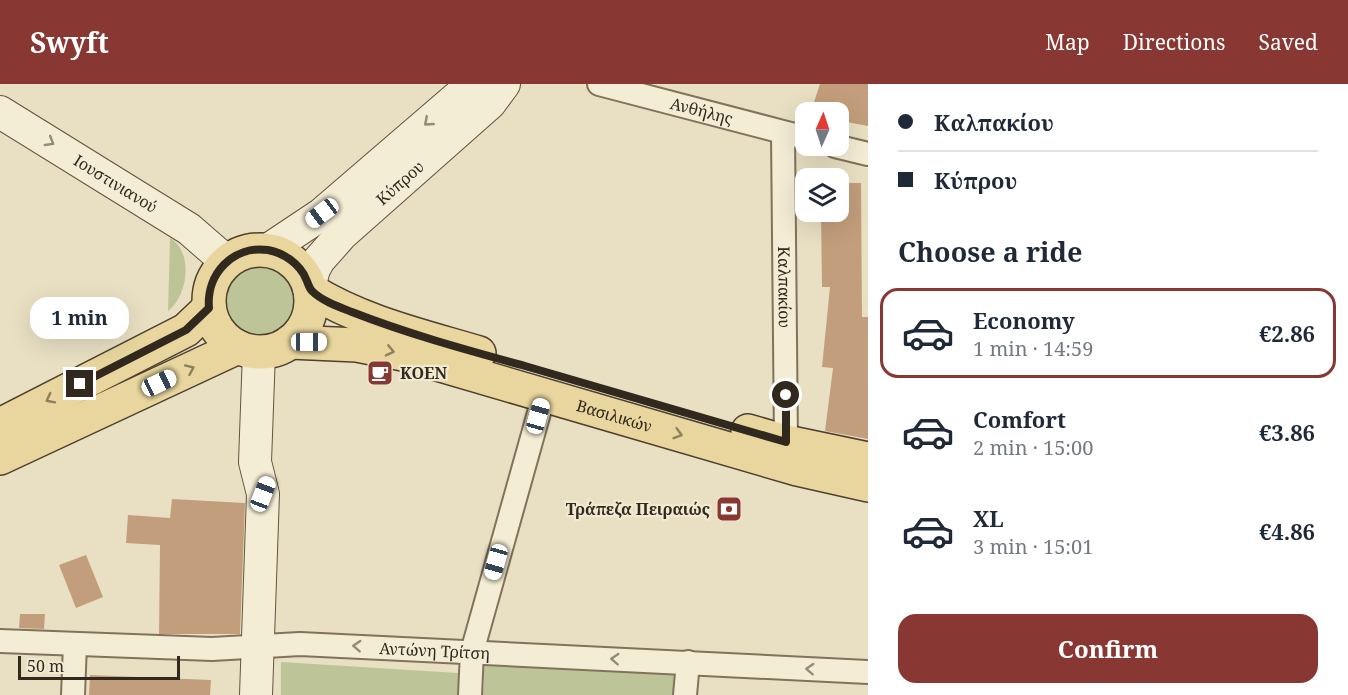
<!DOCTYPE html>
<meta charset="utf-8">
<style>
:root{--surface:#fff;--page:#f2f2f3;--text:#1f2937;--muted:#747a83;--line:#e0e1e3;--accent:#893732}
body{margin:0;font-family:"Noto Serif",serif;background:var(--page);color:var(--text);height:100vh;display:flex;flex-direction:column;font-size:22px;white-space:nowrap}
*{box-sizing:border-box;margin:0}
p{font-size:20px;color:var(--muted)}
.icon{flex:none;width:33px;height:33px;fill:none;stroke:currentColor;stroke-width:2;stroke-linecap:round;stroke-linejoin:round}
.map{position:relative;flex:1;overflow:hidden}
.side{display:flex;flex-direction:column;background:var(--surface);width:480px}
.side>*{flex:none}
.top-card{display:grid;align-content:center;height:132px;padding:0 30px;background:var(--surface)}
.needle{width:39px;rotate:3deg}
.tools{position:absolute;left:795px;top:18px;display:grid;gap:12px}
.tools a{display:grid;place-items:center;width:54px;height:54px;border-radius:12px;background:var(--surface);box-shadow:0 6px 24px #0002;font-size:30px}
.scale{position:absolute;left:18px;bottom:15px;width:162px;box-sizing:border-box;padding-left:6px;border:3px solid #32291e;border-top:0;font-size:16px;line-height:21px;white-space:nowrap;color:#32291e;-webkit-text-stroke:4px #f1ead1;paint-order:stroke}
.end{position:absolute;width:27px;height:27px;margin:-14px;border:8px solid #32291e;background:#fff;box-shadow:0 0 0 3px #fff}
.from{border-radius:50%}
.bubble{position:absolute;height:42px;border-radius:18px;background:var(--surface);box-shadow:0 6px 24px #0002;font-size:20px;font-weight:700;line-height:42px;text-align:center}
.car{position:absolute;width:18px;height:36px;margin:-18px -9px;border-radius:8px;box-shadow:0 0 4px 2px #0007;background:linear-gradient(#fff 24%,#345 0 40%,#fff 0 76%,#345 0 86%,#fff 0)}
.top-card b{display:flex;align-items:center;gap:21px;height:57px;font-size:22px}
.top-card b+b{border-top:2px solid var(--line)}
.top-card i{width:15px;height:15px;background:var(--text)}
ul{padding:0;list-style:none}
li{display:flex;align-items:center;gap:18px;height:90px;margin:0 12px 9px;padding:0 18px;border:3px solid transparent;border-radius:18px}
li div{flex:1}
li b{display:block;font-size:22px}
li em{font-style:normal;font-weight:700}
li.current{border-color:var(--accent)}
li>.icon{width:54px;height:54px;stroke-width:1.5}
h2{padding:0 30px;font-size:27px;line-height:72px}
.action{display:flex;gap:12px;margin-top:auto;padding:12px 30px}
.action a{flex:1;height:69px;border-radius:18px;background:var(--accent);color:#fff;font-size:24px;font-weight:700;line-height:69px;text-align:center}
header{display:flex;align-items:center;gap:36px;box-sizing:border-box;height:84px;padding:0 30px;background:var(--accent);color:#fff}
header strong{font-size:28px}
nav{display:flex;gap:33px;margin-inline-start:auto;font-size:21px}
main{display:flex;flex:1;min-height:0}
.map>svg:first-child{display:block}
.green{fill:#bdc598}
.building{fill:#c39e7c}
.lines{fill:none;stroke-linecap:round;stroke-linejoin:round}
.street-casing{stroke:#81725c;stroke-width:26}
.secondary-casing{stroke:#62533f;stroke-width:34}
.primary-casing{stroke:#4f402f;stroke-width:36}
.street{stroke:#f4edd5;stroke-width:22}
.secondary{stroke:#f4edd5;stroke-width:32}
.primary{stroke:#e8d69e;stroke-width:33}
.oneway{stroke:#938b7a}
.oneway2{stroke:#8d805e}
.route{stroke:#32291e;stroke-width:8}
.labels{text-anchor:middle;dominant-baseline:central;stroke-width:4.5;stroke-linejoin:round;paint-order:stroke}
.street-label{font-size:16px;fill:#32291e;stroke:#f1ead1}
.poi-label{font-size:16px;font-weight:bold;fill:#32291e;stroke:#f1ead1;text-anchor:start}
</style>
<header>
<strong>Swyft</strong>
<nav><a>Map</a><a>Directions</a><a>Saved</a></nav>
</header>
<main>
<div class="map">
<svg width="868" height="611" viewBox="0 0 868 611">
<rect width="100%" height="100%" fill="#e9e0c3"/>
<path class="green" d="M170,154C194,168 188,212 168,227Z
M223 216a36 36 0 1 1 72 0a36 36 0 1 1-72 0Z
M281,578L458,589V611H281Z
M484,581L675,590L673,611H483Z"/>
<path class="building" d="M820,0H868V42L847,38L848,35L838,33V28H826L812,24Z
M838,99H861L862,233H868V355L825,347L833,284L822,283L830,203H822L821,128H838Z
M172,415L245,419L240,550H159L160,461L126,459L128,431L170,434Z
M86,471L103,513L76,524L59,481Z
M20,530H45L44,545L19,544Z
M90,591L211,596L210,611H89Z"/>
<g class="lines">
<g class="street-casing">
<g id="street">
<path id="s1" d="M599,0L806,54"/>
<path id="s2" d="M783,49L786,358"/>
<path d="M835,62L868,70"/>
<path id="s3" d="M0,557L212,565L300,560L868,588"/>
<path d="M73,611L75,560"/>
<path d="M470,611L472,568L544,311"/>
<path d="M685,611L688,578"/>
</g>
</g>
<g class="secondary-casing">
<g id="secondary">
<path id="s4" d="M0,28L189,145L227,178"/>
<path d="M268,166L322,130L473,0"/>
<path id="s5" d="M309,204L314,185L319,176L342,150L490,19L504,0"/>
<path d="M256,611L263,410L255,378L259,268"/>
</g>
</g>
<g class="primary-casing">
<g id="primary">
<circle cx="260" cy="217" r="51"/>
<path d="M310,206C361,238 422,252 479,269"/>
<path id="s6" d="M290,258L357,261L403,270L797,385L868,401"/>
<path d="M0,341L186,246L209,224"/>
<path d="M748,347L786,358L868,375"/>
<path d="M0,374L238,263"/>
</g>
</g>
<use href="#street" class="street"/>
<use href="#secondary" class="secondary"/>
<use href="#primary" class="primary"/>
</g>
<defs><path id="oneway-chevron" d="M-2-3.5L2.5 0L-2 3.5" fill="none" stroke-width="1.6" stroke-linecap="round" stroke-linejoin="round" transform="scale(1.5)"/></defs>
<g class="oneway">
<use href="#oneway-chevron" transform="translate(428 38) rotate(139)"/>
<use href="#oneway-chevron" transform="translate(50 58) rotate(31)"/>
<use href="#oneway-chevron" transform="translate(357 562) rotate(-177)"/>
<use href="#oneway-chevron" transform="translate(615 575) rotate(-177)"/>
<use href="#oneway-chevron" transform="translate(810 585) rotate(-177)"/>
</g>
<g class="oneway2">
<use href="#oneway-chevron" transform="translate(390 267) rotate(13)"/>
<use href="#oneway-chevron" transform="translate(190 285) rotate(-24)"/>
<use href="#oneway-chevron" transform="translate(50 315) rotate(153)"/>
<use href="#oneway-chevron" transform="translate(678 350) rotate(16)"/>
</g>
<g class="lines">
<path class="route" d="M80,300L186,246L209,224C206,190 233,161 268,166C284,169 300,180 306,195C308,199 309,204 312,207C322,217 339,223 352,228C408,250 467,266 525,282C612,308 699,333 786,358V311"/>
</g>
<defs>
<g id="cafe-square" transform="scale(1.35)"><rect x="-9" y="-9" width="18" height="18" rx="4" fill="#893732" stroke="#f1ead1"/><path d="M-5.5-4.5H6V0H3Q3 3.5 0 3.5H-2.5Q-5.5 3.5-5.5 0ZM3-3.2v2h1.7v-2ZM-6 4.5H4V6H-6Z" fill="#fff"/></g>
<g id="bank-square" transform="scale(1.35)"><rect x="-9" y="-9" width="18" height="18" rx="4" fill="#893732" stroke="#f1ead1"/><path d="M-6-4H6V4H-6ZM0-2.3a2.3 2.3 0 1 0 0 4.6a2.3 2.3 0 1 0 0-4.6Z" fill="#fff"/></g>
</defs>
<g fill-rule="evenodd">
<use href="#cafe-square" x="380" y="289"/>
<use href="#bank-square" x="729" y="425"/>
</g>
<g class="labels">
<g class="street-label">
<text stroke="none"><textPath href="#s1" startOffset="106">Ανθήλης</textPath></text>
<text stroke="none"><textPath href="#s5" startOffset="142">Κύπρου</textPath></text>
<text stroke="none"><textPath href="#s4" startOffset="136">Ιουστινιανού</textPath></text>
<text stroke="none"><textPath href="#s2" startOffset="154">Καλπακίου</textPath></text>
<text stroke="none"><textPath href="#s6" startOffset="334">Βασιλικών</textPath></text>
<text stroke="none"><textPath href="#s3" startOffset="435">Αντώνη Τρίτση</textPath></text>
</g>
<g class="poi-label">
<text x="400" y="289">KOEN</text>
<text x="710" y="425" text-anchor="end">Τράπεζα Πειραιώς</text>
</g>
</g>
</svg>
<div class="tools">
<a><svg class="needle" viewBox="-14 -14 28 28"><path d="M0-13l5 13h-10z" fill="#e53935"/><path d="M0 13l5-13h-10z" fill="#747a83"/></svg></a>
<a><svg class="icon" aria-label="layers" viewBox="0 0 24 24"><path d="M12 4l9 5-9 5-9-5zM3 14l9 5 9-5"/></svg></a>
</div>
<div class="scale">50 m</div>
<i class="end from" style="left:786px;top:311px"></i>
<i class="end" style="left:80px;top:300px"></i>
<div class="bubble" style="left:30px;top:213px;width:99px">1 min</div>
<i class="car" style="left:322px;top:129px;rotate:233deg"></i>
<i class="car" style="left:309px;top:258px;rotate:90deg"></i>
<i class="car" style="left:159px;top:299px;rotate:65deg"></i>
<i class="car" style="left:538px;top:332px;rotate:16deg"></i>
<i class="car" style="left:263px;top:410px;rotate:21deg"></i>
<i class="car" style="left:496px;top:478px;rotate:196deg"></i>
</div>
<section class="side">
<div class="top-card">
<b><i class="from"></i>Καλπακίου</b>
<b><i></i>Κύπρου</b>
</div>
<h2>Choose a ride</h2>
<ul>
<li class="current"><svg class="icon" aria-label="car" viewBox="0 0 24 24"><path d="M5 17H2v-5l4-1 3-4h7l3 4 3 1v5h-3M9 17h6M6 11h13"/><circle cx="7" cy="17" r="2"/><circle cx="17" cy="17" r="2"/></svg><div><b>Economy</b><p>1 min · 14:59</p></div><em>€2.86</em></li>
<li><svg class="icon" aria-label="car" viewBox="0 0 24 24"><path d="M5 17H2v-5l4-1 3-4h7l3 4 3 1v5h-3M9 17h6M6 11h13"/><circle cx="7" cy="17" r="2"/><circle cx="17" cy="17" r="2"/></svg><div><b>Comfort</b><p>2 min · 15:00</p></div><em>€3.86</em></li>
<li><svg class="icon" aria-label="car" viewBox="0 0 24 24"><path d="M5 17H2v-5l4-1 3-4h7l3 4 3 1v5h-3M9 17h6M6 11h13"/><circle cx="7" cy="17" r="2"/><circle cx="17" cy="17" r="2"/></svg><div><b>XL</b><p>3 min · 15:01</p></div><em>€4.86</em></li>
</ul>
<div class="action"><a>Confirm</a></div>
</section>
</main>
